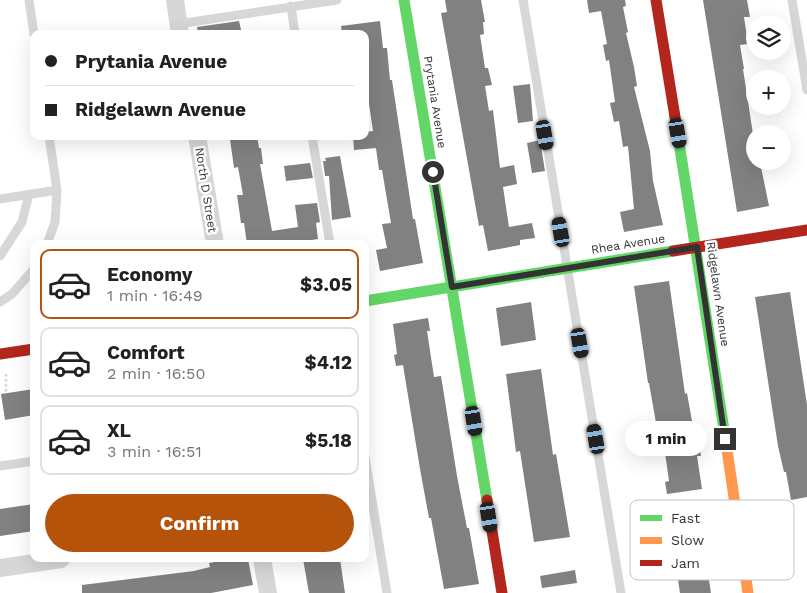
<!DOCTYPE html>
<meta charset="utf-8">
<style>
:root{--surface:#fff;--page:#f6f6f6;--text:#202124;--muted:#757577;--line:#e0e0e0;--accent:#b45309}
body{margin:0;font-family:"Work Sans",sans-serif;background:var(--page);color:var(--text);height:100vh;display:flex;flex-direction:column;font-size:19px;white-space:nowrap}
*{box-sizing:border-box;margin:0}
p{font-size:16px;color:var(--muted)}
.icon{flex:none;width:28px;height:28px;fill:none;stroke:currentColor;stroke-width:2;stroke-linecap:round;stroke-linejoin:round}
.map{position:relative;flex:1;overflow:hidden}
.panel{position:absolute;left:30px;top:240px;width:339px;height:322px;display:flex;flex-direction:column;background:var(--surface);border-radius:10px;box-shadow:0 5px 20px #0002}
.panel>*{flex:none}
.top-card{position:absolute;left:30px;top:30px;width:339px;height:110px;border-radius:10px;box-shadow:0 5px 20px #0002;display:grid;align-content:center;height:110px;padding:0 15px;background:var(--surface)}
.buttons{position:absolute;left:746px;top:15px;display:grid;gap:10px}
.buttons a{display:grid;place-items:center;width:45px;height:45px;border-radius:50%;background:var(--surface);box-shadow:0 5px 20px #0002;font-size:25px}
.end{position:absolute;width:22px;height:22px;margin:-11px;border:6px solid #333;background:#fff;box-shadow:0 0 0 2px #fff}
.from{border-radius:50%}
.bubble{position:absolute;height:35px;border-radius:18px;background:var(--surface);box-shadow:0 5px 20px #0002;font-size:16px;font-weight:700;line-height:35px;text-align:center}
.car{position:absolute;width:15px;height:30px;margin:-15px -8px;border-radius:6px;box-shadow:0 0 4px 1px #0007;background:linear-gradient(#222 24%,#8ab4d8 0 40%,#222 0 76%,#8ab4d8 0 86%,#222 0)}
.top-card b{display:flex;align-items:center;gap:18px;height:48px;font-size:19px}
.top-card b+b{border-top:1px solid var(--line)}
.top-card i{width:12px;height:12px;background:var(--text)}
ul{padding:9px 0 0;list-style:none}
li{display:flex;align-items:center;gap:15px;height:70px;margin:0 10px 8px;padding:0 5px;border:2px solid var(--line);border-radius:10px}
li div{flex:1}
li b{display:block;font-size:19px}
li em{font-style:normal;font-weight:700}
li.current{border-color:var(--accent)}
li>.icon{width:45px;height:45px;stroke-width:1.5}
.action{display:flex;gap:10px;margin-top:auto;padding:10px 15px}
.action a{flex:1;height:58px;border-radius:30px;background:var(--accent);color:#fff;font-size:20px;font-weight:700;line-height:58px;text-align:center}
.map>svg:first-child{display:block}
.building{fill:#818181}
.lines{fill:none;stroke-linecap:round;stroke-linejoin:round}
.path{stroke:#d6d6d6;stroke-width:2.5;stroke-dasharray:2.5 2.5;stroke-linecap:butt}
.lane{stroke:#d7d7d7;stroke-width:9}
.street{stroke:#d7d7d7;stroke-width:18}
.fast{stroke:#63d668;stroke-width:11}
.slow{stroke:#ff974d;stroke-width:11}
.jam{stroke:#b3261e;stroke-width:11}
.route{stroke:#333;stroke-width:6}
.labels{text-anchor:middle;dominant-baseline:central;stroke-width:5;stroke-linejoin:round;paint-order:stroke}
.street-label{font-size:12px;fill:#333;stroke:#fff}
.key{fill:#fff;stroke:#c2c2c2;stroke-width:1}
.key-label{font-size:14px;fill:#333}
</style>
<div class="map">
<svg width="807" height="593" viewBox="0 0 807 593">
<rect width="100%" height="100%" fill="#fff"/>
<path class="building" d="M445,0H481L485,22H483L484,34L480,35L485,68H488L492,85L485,86L489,111L493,110L500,168L514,165L517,184L503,187L509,227L532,223L535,238L520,240V245L488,251L483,225L479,226L441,13L447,12Z
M587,0H625L626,6L623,7L628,32L626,33L634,67L637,86L634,87L650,151L653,181L663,225L624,232L620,212L634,209L628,146L623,147L619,121L614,122L610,103L615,102L609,60L606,61L603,45L607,44L601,11L589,13Z
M703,0H747L750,17H744L748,44L740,45L744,69H743L753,134H755V163L760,162L769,206L737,212Z
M239,21L242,34H198L197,27Z
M380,21L383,48H387L390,80H392L413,219H415L423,263L380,271L376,250L387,248L382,224L391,223L382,170H379L376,148L354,150L353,136H365V132L373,131L369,104L365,105V34H342L341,26Z
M530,84L533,121L518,123L513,86Z
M233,136H257L259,148H261L263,164H260L272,231L298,227L295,205L317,203L320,222L316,223L318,239L288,244H247L244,223H241L237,195H243L238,167L234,168L230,139L233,138Z
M540,140L545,171L532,173L527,143Z
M340,156L351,217L332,220L329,176H325L323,161H326L325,158Z
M310,163L313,178L286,181L284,166Z
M669,281L685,394L687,393L696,444L699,443L701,456H697L702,489L667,494L665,482L669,481L663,439L659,440L649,383H648L634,286Z
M790,292L807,405V497L791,500L786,472H784L778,446L755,297Z
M531,302L536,340L501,346L496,308Z
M428,318L430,331H427L434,377L441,376L457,476L467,528H469L479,584L444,589L431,518H429L420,469L403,365L396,366L394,355L397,354L393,324Z
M541,369L553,455L556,454L570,537L534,542L520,451L516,452L506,374Z
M34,389V415L5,420L1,394Z
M34,504V531L0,536V509Z
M710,554L712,566L707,567L711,593H680L675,560Z
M232,559H248L253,585L211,593H82V585L194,571L210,567L209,563Z
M303,559H340L345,593H309Z
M575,570L577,583L542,588L540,576Z"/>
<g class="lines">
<path class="path" d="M6,374V393"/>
<path class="lane" d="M29,0L34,34
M523,0L621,593
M792,0L807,90
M291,6L295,34
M178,24L337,0
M312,136L330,244
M0,199L57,190
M47,244L55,222L57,190L49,136
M0,256L22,222L29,194
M0,302L12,294L34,269
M365,457L387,593
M0,466L34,461"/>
<path class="street" d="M175,0L180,34
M197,136L215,244
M262,559L268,593
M0,568L61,559"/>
<path class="fast" d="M404,0L487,500
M675,117L725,436
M365,301L673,251"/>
<path class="slow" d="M725,436L748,593"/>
<path class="jam" d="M656,0L675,117
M673,251L807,230
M0,354L34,349
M487,500L502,593"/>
</g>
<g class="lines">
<path class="route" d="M433,172L452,287L697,247L725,439"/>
</g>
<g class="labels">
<g class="street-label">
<text transform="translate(435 102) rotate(81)">Prytania Avenue</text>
<text transform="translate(206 190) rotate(81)">North D Street</text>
<text transform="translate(628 244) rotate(-9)">Rhea Avenue</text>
<text transform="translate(718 294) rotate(82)">Ridgelawn Avenue</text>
</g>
</g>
<rect x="630" y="500" width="164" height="80" rx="8" class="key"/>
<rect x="640" y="515" width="22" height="6" fill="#63d668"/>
<rect x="640" y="537" width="22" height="7" fill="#ff974d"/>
<rect x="640" y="560" width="22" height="6" fill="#b3261e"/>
<g class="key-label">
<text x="671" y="523">Fast</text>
<text x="671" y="545">Slow</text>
<text x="671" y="568">Jam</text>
</g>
</svg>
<div class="buttons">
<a><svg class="icon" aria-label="layers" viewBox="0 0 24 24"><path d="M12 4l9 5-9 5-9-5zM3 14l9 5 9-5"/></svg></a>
<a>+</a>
<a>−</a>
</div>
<i class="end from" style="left:433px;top:172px"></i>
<i class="end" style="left:725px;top:439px"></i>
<div class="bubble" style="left:625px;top:421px;width:82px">1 min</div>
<i class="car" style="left:678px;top:133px;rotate:170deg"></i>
<i class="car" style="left:545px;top:135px;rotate:170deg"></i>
<i class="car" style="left:561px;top:232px;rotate:350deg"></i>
<i class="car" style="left:580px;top:343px;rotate:170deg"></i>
<i class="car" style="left:474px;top:421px;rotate:171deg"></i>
<i class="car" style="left:596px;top:439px;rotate:350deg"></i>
<i class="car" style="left:489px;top:517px;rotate:171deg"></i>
<div class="top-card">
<b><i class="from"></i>Prytania Avenue</b>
<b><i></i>Ridgelawn Avenue</b>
</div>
<section class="panel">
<ul>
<li class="current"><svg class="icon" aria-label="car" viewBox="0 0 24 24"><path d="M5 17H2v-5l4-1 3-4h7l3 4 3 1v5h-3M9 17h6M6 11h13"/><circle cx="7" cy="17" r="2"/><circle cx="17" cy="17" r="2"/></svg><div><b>Economy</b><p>1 min · 16:49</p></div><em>$3.05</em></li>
<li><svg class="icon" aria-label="car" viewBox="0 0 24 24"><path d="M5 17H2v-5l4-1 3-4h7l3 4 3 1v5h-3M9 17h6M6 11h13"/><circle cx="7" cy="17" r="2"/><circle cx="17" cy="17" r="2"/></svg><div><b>Comfort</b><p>2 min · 16:50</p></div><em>$4.12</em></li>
<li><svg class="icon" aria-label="car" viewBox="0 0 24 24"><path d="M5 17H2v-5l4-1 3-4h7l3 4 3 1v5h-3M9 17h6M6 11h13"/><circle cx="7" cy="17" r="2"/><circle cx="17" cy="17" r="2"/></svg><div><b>XL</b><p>3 min · 16:51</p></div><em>$5.18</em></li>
</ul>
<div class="action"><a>Confirm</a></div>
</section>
</div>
